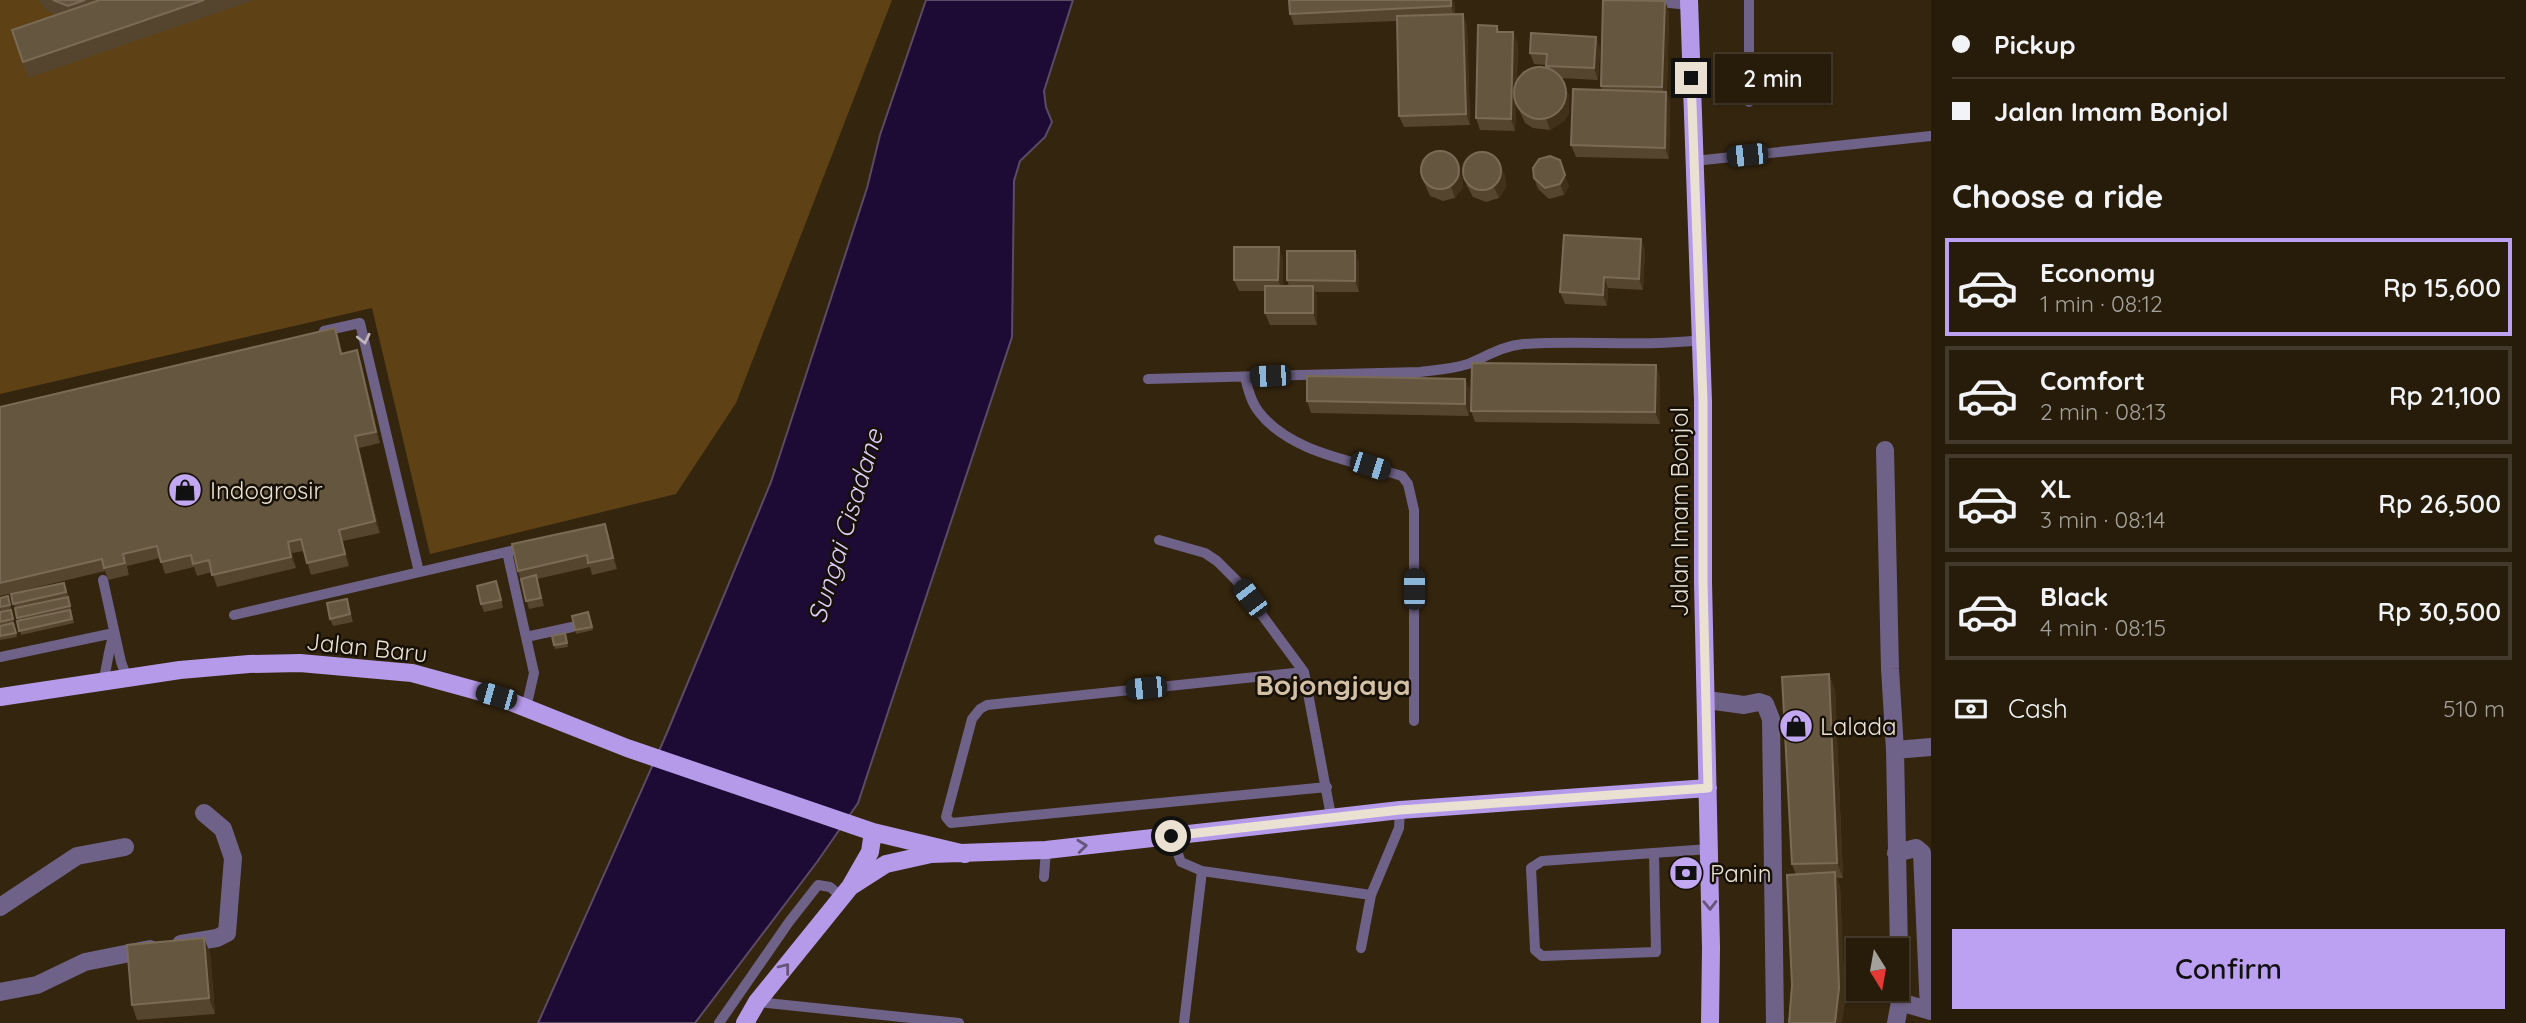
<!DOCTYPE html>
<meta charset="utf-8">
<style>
:root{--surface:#271c0a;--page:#2f2513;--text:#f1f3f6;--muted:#a4a19c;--line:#433a2b;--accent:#bca0f2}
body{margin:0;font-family:Quicksand,sans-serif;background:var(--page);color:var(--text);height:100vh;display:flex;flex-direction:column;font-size:26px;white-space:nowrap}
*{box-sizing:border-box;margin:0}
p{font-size:23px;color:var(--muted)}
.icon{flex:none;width:38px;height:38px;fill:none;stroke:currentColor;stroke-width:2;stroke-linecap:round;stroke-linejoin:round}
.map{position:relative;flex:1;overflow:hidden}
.panel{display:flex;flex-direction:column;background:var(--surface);width:595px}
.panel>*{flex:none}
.guide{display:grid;align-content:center;height:154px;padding:0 21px;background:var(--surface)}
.needle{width:46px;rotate:169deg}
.tools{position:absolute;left:1846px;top:938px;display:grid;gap:14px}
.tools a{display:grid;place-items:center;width:63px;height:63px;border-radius:0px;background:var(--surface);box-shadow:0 2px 5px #0004,0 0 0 2px var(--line);font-size:35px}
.end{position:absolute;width:32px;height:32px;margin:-16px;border:9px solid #ebe1d3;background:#111;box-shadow:0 0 0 4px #111}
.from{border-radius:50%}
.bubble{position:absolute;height:49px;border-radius:0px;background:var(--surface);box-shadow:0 2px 5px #0004,0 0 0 2px var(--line);font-size:23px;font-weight:600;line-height:49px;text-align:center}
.car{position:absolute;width:21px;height:42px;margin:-21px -10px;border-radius:9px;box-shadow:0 0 5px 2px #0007;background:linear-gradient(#222 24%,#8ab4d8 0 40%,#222 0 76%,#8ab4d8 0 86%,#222 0)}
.guide b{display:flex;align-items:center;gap:24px;height:66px;font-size:26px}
.guide b+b{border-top:2px solid var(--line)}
.guide i{width:18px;height:18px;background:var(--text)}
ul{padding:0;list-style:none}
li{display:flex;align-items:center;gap:21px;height:98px;margin:0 14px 10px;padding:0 7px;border:4px solid var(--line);border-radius:0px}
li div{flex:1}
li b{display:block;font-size:26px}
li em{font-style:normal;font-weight:600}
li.selected{border-color:var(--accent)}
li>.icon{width:63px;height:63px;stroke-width:1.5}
h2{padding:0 21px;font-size:32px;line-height:84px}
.pay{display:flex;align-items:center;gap:18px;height:77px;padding:0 21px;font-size:26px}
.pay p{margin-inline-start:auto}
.action{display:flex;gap:14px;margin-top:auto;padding:14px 21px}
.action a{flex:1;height:80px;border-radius:0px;background:var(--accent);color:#111;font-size:28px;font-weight:600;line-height:80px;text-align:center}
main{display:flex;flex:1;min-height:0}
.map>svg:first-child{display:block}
.green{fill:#5e4215}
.water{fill:#1e0b35;stroke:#5c4b64;stroke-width:2}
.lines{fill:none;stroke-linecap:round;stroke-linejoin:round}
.service{stroke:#6f6288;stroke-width:10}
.minor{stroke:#6f6288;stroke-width:18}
.primary{stroke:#b69aea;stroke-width:18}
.wall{fill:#55452e}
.shaded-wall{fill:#41311a}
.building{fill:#655640;stroke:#7a6b57;stroke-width:2}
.oneway{stroke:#c0b5b9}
.oneway2{stroke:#665578}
.route{stroke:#ebe1d3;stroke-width:9}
.labels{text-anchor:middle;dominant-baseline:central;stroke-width:5;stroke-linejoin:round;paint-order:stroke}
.poi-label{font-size:24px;fill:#ebe1d3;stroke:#161006;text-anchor:start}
.street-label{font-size:24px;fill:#ebe1d3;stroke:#161006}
.water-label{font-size:26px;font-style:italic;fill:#dbccfa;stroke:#161006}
.quarter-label{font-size:28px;font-weight:bold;fill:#d4c0a5;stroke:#161006}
</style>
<main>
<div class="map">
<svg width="1931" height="1023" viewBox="0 0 1931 1023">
<rect width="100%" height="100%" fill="#34250e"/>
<path class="green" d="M0,0H892L736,403L676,494L430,554L372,308L0,394Z"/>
<path class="water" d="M926,0H1073L1044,91L1046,107L1052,122L1045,137L1020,161L1014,181L1012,337L858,803L817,862L695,1023H538L666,735L771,482L867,188L880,135Z"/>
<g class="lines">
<path class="service" d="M1640,0L1689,5
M1749,0V102
M1694,161L1931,136
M324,331L360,323L419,572
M1245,377C1248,389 1251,402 1259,412C1290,453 1355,461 1402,476L1408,484L1414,510V721
M1148,379L1420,372C1437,370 1452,369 1468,364C1487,356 1502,346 1523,344C1582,340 1642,347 1701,340
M1159,540L1205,553L1217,561L1236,580L1304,672L1331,816
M507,552L534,673L526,708
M103,580L121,662L127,678
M234,615L524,548
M526,637L572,627
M0,657L114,633
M1304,672L987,705L980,709L972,719L946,817L951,823L1327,787
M103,681C108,664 108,650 114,634
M1171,836L1181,862L1202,871L1184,1023
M1654,854L1656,952L1542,956L1535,950L1531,868L1542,861L1709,849
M1202,871L1371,895L1399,828L1400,810
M1044,877L1046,850
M1361,948L1371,895
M757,1002L959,1023
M719,1023L789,922L818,885L830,887L843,898"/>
<path class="minor" d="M1885,450L1890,669L1895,750L1900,1002
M1707,700L1744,705L1759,702L1765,704L1771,719L1775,1023
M1895,750L1931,747
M1896,853L1916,848L1922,853L1929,1010
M0,907L77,856L125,847
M181,944L217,938L227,933L233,858L223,829L204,813
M0,992L37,985L85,962L150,949
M1896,1023L1900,1002L1931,1011"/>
<path class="primary" d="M1689,0L1703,401V582L1711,948L1710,1023
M0,697L180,670L249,664L300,663L412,673L496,696L627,748L873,832L965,854
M850,887L886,864L931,854L1046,850L1400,810L1708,788
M745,1023L757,1002L850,887L870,852L873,832"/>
</g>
<path class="wall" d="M39,0H254L28,78L12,30L57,15L46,10Z
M1454,0L1455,14L1467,25L1470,125L1404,127L1399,116L1397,21L1294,25L1290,14Z
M1665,1L1669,12L1667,92L1670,103L1669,159L1576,157L1571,145L1602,90L1601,86Z
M1497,26L1500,32L1518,43L1517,80L1547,68L1546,65L1534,64L1530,53L1596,37L1600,49L1598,80L1560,78L1565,85L1569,96V113L1564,121L1550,130L1533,128L1525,123L1516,103L1515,131L1480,130L1476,118Z
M1420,173L1463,181V187L1455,198L1443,201L1430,196Z
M1463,174L1505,175L1506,187L1499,198L1486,202L1473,197L1467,186Z
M1534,178L1569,186L1564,195L1549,199L1538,189Z
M1641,239L1645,251L1643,290L1608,288L1607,306L1565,304L1560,292Z
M1355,251L1359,263V292H1315L1317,297V325H1270L1265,313V291H1239L1234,280L1283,259V286H1289L1287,280Z
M335,328L343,354L361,362L380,443L359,448L380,533L343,541L349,566L311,575L304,551L292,553L296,568L217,587L212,572L197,576L194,567L165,574L160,558L127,566L129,575L108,580L105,571L0,596V407Z
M1656,365L1660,377V424L1475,422L1471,411Z
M1465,379L1470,390L1469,416L1311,413L1307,401Z
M605,524L609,536L617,569L592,575L590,567L537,579L544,606L529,609L518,571Z
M66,586L68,596L15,607L13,604Z
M499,589L503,608L484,612L481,604Z
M0,598L9,600L11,609L0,612Z
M347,599L353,622L333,626L330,619Z
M69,600L74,623L21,635L17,618Z
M0,612L12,614L17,637L0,640Z
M588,612L593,630L576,634L575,630Z
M566,637L568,647L555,649L554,645Z
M1829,674L1835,690L1843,878H1837L1840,887L1845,1003L1792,985L1796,875L1792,864Z
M204,938L210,953L215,1014L137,1020L132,1005Z"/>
<path class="shaded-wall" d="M1451,0H1454L1455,18L1451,6Z
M1665,1L1669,12L1667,92L1670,103L1669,159L1665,148L1666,98L1662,87Z
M1463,14L1467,25L1470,125L1466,114Z
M1513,32L1518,43L1516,102L1513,97L1516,103L1515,131L1511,119Z
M1596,37L1600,49L1598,80L1594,68Z
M1565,85L1569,96V113L1564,121L1550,130L1546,118Z
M1500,163L1505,175L1506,187L1499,198L1494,187Z
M1459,169L1463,181V187L1455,198L1451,186Z
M1565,175L1569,186L1564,195L1560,184Z
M1641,239L1645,251L1643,290L1639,279Z
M1279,247L1283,259V291L1278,280Z
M1355,251L1359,263V292L1355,281Z
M1604,277L1608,288L1607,306L1603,295Z
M1313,286L1317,297V325L1313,313Z
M335,328L339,339L345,366L341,354Z
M357,350L361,362L380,443L376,432Z
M1656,365L1660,377V424L1655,412Z
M1465,379L1470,390L1469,416L1465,404Z
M355,436L359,448L380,533L375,521Z
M605,524L609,536L617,569L613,558Z
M339,530L343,541L349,566L345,554Z
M288,542L292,553L296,568L291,557Z
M1829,674L1835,690L1843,878L1837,863Z
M1835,872L1840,887L1845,1003L1842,1023H1835Z
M204,938L210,953L215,1014L209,998Z"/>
<path class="building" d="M53,0H85L68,6Z
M100,0H204L23,62L12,30Z
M1289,0H1451V6L1290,14Z
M1603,0L1665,1L1662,87L1601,86Z
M1463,14L1466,114L1399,116L1397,16Z
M1478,25L1497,26V32H1513L1511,119L1476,118Z
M1531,33L1596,37L1594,68L1546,66L1547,54L1530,53Z
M1514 93a26 26 0 1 1 52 0a26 26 0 1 1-52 0Z
M1573,89L1666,92L1665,148L1571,145Z
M1421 170a19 19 0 1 1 38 0a19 19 0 1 1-38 0Z
M1463 171a19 19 0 1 1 38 0a19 19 0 1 1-38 0Z
M1550,156L1560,160L1565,175L1560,184L1545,188L1534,178L1533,168L1539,159Z
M1564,235L1641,239L1639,279L1604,277L1603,295L1560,292Z
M1234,247H1279L1278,280H1234Z
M1287,251H1355V281L1287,280Z
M1265,286H1313V313H1265Z
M335,328L341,354L357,350L376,432L355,436L375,521L339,530L345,554L307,563L301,539L288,542L291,557L212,575L209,560L193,564L191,555L161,562L157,546L123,554L125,563L104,568L102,559L0,583V407Z
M1472,363L1656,365L1655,412L1471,411Z
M1307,376L1465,379V404L1307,401Z
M605,524L613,558L588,563L587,555L518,571L512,544Z
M536,575L541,598L526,601L521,579Z
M496,581L501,600L481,604L477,586Z
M64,583L66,592L13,604L11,594Z
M8,596L10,605L0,607V598Z
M68,597L70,606L17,618L15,608Z
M347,599L350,614L330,619L327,603Z
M11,610L13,619L0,622V612Z
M70,610L72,619L19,631L17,621Z
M588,612L592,627L575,630L572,616Z
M13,623L16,633L0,636V626Z
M565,633L567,643L554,645L552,636Z
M1829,674L1837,863L1792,864L1782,677Z
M1835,872L1839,988L1835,1023H1789L1792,985L1787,875Z
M204,938L209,998L132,1005L127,945Z"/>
<defs><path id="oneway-chevron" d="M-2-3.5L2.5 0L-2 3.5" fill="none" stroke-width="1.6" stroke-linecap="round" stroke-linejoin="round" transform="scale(1.75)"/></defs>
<use class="oneway" href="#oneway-chevron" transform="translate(364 339) rotate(77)"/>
<g class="oneway2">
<use href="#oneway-chevron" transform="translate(1082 846) rotate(-6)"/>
<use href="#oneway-chevron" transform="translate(1710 905) rotate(89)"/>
<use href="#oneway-chevron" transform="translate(785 968) rotate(-52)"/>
</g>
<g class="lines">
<path class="route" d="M1171,836L1400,810L1708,788L1703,582V401L1691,78"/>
</g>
<defs>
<g id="shop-disc" transform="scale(1.75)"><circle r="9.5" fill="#c2a8f2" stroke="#161006"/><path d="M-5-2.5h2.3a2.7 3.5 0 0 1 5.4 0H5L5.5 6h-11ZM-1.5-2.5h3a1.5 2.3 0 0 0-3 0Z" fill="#111"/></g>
<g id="bank-disc" transform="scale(1.75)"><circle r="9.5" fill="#c2a8f2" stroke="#161006"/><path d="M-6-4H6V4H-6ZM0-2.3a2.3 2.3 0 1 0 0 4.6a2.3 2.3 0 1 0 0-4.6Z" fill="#111"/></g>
</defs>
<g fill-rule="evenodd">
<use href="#shop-disc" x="185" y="490"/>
<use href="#shop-disc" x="1796" y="726"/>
<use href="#bank-disc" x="1686" y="873"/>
</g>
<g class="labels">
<g class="poi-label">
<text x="210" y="490">Indogrosir</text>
<text x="1820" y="726">Lalada</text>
<text x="1710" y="873">Panin</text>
</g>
<g class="street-label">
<text transform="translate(1679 512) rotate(-90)">Jalan Imam Bonjol</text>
<text transform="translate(367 647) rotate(6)">Jalan Baru</text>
</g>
<g class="water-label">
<text transform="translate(845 526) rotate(-73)">Sungai Cisadane</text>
</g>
<g class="quarter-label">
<text x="1333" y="684">Bojongjaya</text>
</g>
</g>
</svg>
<div class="tools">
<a><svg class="needle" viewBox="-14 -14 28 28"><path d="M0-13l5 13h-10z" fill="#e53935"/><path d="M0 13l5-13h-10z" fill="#a4a19c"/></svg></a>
</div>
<i class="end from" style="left:1171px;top:836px"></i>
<i class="end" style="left:1691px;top:78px"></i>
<div class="bubble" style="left:1715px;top:54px;width:116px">2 min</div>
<i class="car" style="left:1747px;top:155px;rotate:264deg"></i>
<i class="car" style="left:1270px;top:376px;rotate:268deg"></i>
<i class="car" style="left:1370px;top:466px;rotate:108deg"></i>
<i class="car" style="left:1414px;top:589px;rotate:0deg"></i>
<i class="car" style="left:1250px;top:598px;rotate:323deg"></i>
<i class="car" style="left:1146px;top:688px;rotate:264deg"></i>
<i class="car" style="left:496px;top:696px;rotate:286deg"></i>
</div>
<section class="panel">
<div class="guide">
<b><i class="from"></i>Pickup</b>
<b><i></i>Jalan Imam Bonjol</b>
</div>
<h2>Choose a ride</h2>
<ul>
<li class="selected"><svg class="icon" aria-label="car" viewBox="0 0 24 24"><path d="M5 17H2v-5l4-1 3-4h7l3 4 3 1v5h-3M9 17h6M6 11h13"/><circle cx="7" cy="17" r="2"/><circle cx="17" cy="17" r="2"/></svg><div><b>Economy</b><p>1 min · 08:12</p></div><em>Rp 15,600</em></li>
<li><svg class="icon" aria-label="car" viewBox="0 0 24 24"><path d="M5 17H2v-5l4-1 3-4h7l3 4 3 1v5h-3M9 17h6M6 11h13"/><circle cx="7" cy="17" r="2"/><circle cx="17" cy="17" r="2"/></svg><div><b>Comfort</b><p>2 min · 08:13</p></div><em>Rp 21,100</em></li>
<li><svg class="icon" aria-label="car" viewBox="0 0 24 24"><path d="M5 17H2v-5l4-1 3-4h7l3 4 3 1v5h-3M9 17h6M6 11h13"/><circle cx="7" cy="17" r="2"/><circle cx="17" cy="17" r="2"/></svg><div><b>XL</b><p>3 min · 08:14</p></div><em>Rp 26,500</em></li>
<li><svg class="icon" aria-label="car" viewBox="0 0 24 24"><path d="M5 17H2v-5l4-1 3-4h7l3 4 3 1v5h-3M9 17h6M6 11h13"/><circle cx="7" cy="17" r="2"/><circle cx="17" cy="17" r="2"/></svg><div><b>Black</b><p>4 min · 08:15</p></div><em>Rp 30,500</em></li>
</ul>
<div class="pay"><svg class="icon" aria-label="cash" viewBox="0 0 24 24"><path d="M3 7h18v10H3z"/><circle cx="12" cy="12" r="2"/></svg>Cash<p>510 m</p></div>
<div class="action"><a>Confirm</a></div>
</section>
</main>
